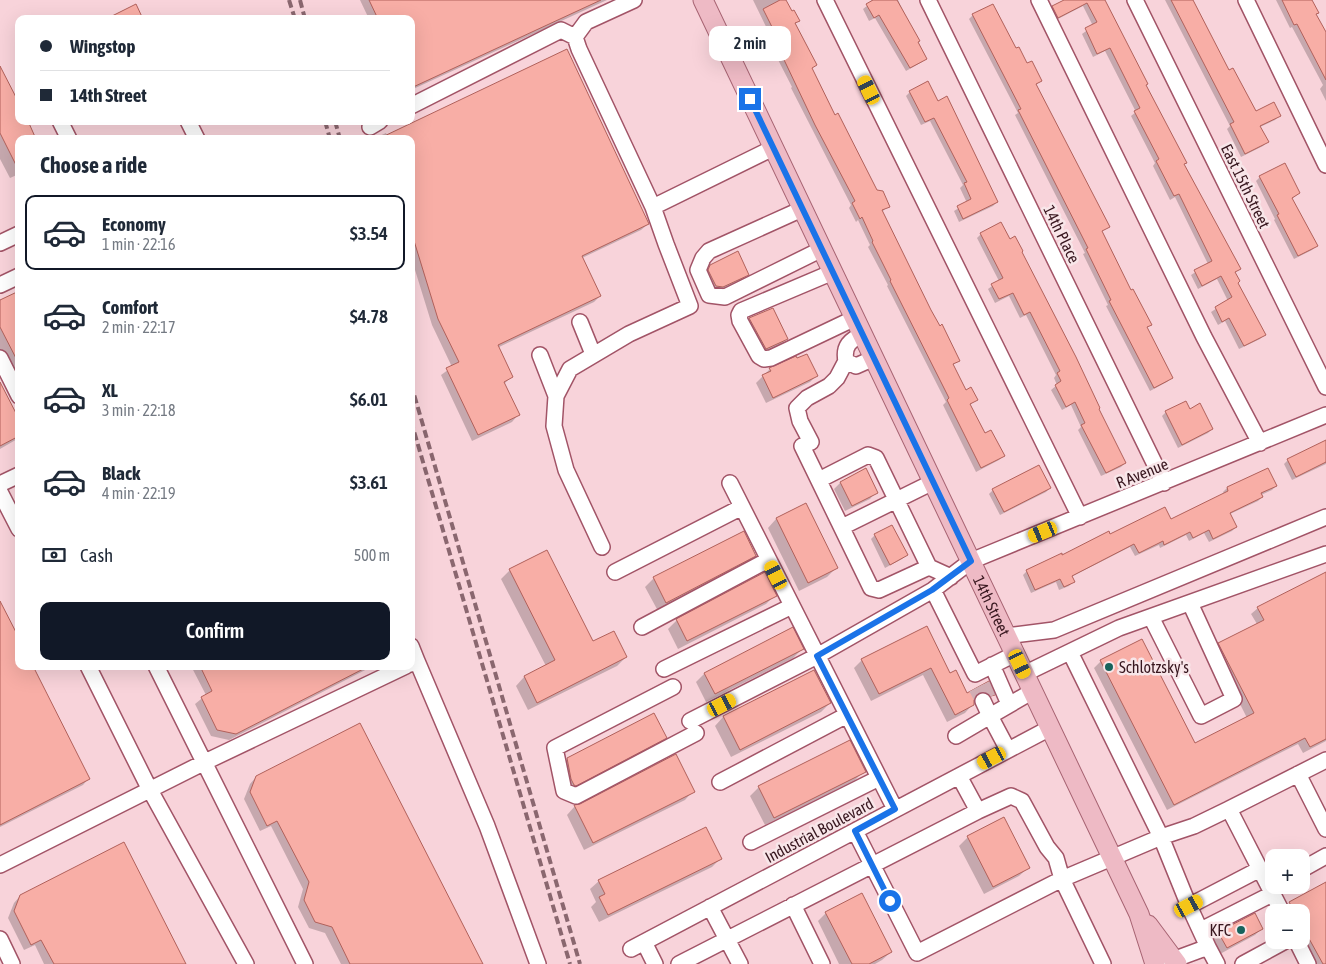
<!DOCTYPE html>
<meta charset="utf-8">
<style>
:root{--surface:#fff;--page:#f6f6f7;--text:#1f2937;--muted:#747a83;--line:#e0e1e3;--accent:#111827}
body{margin:0;font-family:"Asap Condensed",sans-serif;background:var(--page);color:var(--text);height:100vh;display:flex;flex-direction:column;font-size:19px;white-space:nowrap}
*{box-sizing:border-box;margin:0}
p{font-size:16px;color:var(--muted)}
.icon{flex:none;width:28px;height:28px;fill:none;stroke:currentColor;stroke-width:2;stroke-linecap:round;stroke-linejoin:round}
.map{position:relative;flex:1;overflow:hidden}
.panel{position:absolute;left:15px;top:135px;width:400px;height:535px;display:flex;flex-direction:column;background:var(--surface);border-radius:10px;box-shadow:0 5px 20px #0002}
.panel>*{flex:none}
.hud{position:absolute;left:15px;top:15px;width:400px;height:110px;border-radius:10px;box-shadow:0 5px 20px #0002;display:grid;align-content:center;height:110px;padding:0 25px;background:var(--surface)}
.buttons{position:absolute;left:1265px;top:849px;display:grid;gap:10px}
.buttons a{display:grid;place-items:center;width:45px;height:45px;border-radius:10px;background:var(--surface);box-shadow:0 5px 20px #0002;font-size:25px}
.end{position:absolute;width:22px;height:22px;margin:-11px;border:6px solid #1a73e8;background:#fff;box-shadow:0 0 0 2px #fff}
.from{border-radius:50%}
.bubble{position:absolute;height:35px;border-radius:10px;background:var(--surface);box-shadow:0 5px 20px #0002;font-size:16px;font-weight:600;line-height:35px;text-align:center}
.car{position:absolute;width:15px;height:30px;margin:-15px -8px;border-radius:6px;box-shadow:0 0 4px 1px #0007;background:linear-gradient(#f5c518 24%,#345 0 40%,#f5c518 0 76%,#345 0 86%,#f5c518 0)}
.hud b{display:flex;align-items:center;gap:18px;height:48px;font-size:19px}
.hud b+b{border-top:1px solid var(--line)}
.hud i{width:12px;height:12px;background:var(--text)}
ul{padding:0;list-style:none}
li{display:flex;align-items:center;gap:15px;height:75px;margin:0 10px 8px;padding:0 15px;border:2px solid transparent;border-radius:10px}
li div{flex:1}
li b{display:block;font-size:19px}
li em{font-style:normal;font-weight:600}
li.on{border-color:var(--accent)}
li>.icon{width:45px;height:45px;stroke-width:1.5}
h2{padding:0 25px;font-size:22px;line-height:60px}
.pay{display:flex;align-items:center;gap:12px;height:55px;padding:0 25px;font-size:19px}
.pay p{margin-inline-start:auto}
.action{display:flex;gap:10px;margin-top:auto;padding:10px 25px}
.action a{flex:1;height:58px;border-radius:10px;background:var(--accent);color:#fff;font-size:20px;font-weight:600;line-height:58px;text-align:center}
.map>svg:first-child{display:block}
.shadow{fill:#0003}
.building{fill:#f8aea6;stroke:#b1615b}
.lines{fill:none;stroke-linecap:round;stroke-linejoin:round}
.minor-tunnel{stroke:#d1adb4;stroke-width:15;stroke-dasharray:15 8;stroke-linecap:butt}
.minor-casing{stroke:#a25467;stroke-width:18}
.major-casing{stroke:#a76372;stroke-width:21}
.minor{stroke:#fff;stroke-width:15}
.major{stroke:#eebac5;stroke-width:19}
.rail{stroke:#8a676f;stroke-width:4;stroke-dasharray:8 4;stroke-linecap:butt}
.route{stroke:#1a73e8;stroke-width:6}
.poi-dot{fill:#17635c;stroke:#f8e6e9;stroke-width:2}
.labels{text-anchor:middle;dominant-baseline:central;stroke-width:5;stroke-linejoin:round;paint-order:stroke}
.street-label{font-size:16px;fill:#37161e;stroke:#f8e6e9}
.poi-label{font-size:16px;fill:#37161e;stroke:#f8e6e9;text-anchor:start}
</style>
<div class="map">
<svg width="1326" height="964" viewBox="0 0 1326 964">
<rect width="100%" height="100%" fill="#f8d3da"/>
<path class="shadow" d="M360,0H607L411,90V19H369Z
M753,0H780V1L784,0L798,21L795,24L811,69L835,116L876,191L888,206L882,212L930,311L959,360L953,365L966,391L976,400L970,405L985,435L1003,456L999,460L976,472L943,405L946,402L887,286L888,285L868,247L870,245L858,220L856,222L849,208L851,205L791,88L792,87L773,50L776,47Z
M871,0H898L926,58L922,62L906,71L875,18L869,21L863,9L872,2Z
M1063,0H1104L1183,165L1239,269L1234,274L1236,283L1264,335L1260,339L1239,349L1225,321L1218,325L1211,312L1228,301L1217,279L1198,289L1191,275L1208,264L1204,256L1175,197L1170,200L1153,166L1155,163L1131,116L1136,112L1105,51L1093,57L1082,34L1093,26L1083,6L1054,21L1049,11L1064,1Z
M1165,0H1191L1229,71L1255,113L1279,116L1275,120L1260,127L1267,142L1263,146L1241,157L1227,129L1230,126Z
M1276,0H1311L1315,14L1326,35V101L1320,89L1323,85L1292,27L1290,28Z
M973,15L1015,50L1041,80L1036,85L1108,227L1101,232L1130,292L1150,325L1146,328L1171,378L1167,382L1150,391L1106,306L1108,305L1083,254L1085,253L1015,115L1018,113L969,19Z
M566,51L648,224L641,230L582,258L600,296L594,302L497,348L511,377L504,384L518,415L512,422L472,441L441,375L452,367L432,325L411,257V139H373L386,133L387,136Z
M0,81L19,139V174L10,178L0,159Z
M910,92L938,102L997,202L993,206L959,222L954,211L967,203L960,188L963,185L930,121L921,125L906,96Z
M1260,177L1299,193L1292,199L1316,246L1312,250L1294,259L1274,220L1275,219L1256,181Z
M981,234L1009,240L1020,252L1125,463L1121,467L1101,476L1078,430L1081,427L1071,405L1062,410L1051,390L1057,385L1054,378L1056,375L1026,315L1020,318L1009,296L995,303L988,289L999,281L977,238Z
M711,266L748,274L741,281L716,293L704,273Z
M19,292V390L0,352V302Z
M750,319L787,339L780,345L759,355L743,325Z
M770,369L816,376L810,382L766,403L756,383Z
M0,385L19,422V438L0,449Z
M1189,410L1212,429L1208,433L1178,448L1162,416L1166,412Z
M1326,444V464L1292,480L1284,464L1288,460Z
M1267,469L1276,486L1272,490L1261,495L1262,497L1258,501L1230,514L1236,527L1232,531L1209,542L1204,533L1189,541L1186,535L1160,548L1159,545L1135,556L1130,547L1071,577L1073,582L1069,586L1059,590L1056,582L1031,593L1023,575L1027,571L1110,536L1171,520L1224,494L1223,492L1227,488Z
M840,483L876,492L870,499L845,511L834,489Z
M1050,488L1046,492L1000,515L989,494L993,490Z
M805,505L836,568L827,577L799,591L768,528L776,519Z
M875,535L906,555L902,559L885,568L871,539Z
M755,555L746,564L658,611L645,587L654,578Z
M510,570L592,643L626,657L617,666L528,710L516,686L524,677L546,666L501,579Z
M1326,577V741L1303,753L1298,744L1167,810L1094,668L1101,661L1195,745L1247,718L1213,650L1219,644L1257,624L1251,614L1258,608Z
M775,595L766,604L678,649L668,629L677,620Z
M0,604L19,666L89,778L83,785L0,827Z
M926,628L950,674L967,694L988,683L993,694L982,704L976,699L972,700L973,704L965,713L947,722L923,675L871,701L854,668L862,660Z
M802,649L793,658L706,702L696,682L704,674Z
M191,666H373L229,740L211,736L195,704L206,695Z
M813,671L830,703L821,712L731,757L715,726L723,717Z
M666,737L657,746L567,793L559,767L567,759Z
M864,771L855,780L765,825L750,796L759,787Z
M256,777L482,964H341L325,933L309,928L298,907L303,889L271,826L260,831L244,799L250,784Z
M693,791L685,800L584,850L567,815L575,806Z
M968,837L1028,868L1019,876L984,894L959,846Z
M720,859L712,867L599,922L591,907L596,902L590,889L599,881Z
M1326,887V964H1313L1301,940V912H1286L1284,909L1290,903Z
M20,896L185,964H44L35,945L24,950L8,918L14,903Z
M826,913L891,952L882,960L875,964H839L818,921Z
M1261,929L1255,935L1220,954L1213,939L1219,933Z"/>
<path class="building" d="M369,0H601L411,88V19H378Z
M780,0H786L792,11L794,10L800,21L795,23L817,65L812,68L835,115L838,113L877,190L883,191L890,207L882,210L931,310L940,326L942,324L960,361L953,364L966,390L971,387L978,400L970,404L985,433L991,430L1005,456L981,468L947,400L949,398L890,281L891,280L872,242L873,241L862,217L860,219L852,203L855,201L815,125L777,45L780,43L763,9Z
M873,0H897L920,41L918,42L927,59L910,68L879,15L874,18L866,4Z
M1064,0H1105L1148,84L1146,85L1187,163L1184,164L1241,269L1235,272L1240,281L1238,283L1266,335L1244,346L1229,318L1222,322L1215,307L1232,297L1221,276L1202,286L1194,270L1212,261L1179,194L1174,196L1156,161L1159,159L1134,111L1140,108L1110,48L1097,54L1085,28L1097,22L1087,3L1058,18L1052,6Z
M1171,0H1193L1229,70L1233,68L1256,111L1274,102L1281,116L1260,126L1269,142L1245,154L1230,124L1234,122Z
M1282,0H1312L1319,13L1316,14L1326,32V80L1297,24L1294,25Z
M136,4L143,19H106Z
M993,4L1016,48L1019,47L1027,63L1032,61L1042,81L1036,84L1110,227L1102,231L1131,290L1133,289L1152,325L1147,327L1173,378L1154,388L1109,301L1111,300L1086,249L1088,248L1018,110L1021,109L972,14Z
M567,49L649,224L582,256L601,296L498,345L513,377L504,382L520,415L478,435L446,368L459,362L438,319L411,231V139H378Z
M0,66L19,103V121H28L36,139H19V171L0,133Z
M928,81L938,101L947,96L998,202L963,219L957,206L971,199L964,183L967,182L934,118L925,122L909,91Z
M1285,163L1300,193L1292,198L1318,246L1298,256L1277,215L1279,214L1259,176Z
M1001,222L1010,239L1015,236L1023,251L1022,252L1076,357L1100,408L1099,409L1126,463L1106,473L1081,425L1085,423L1075,402L1066,407L1055,385L1061,381L1057,373L1060,371L1030,312L1024,315L1013,293L999,299L991,284L1003,278L980,233Z
M738,251L749,275L723,287L716,286L708,270L710,265Z
M19,291V364L0,327V300Z
M773,308L788,339L766,349L749,318Z
M807,354L818,376L773,398L762,375L771,371L769,368L796,356L797,358Z
M0,382L19,419V436L0,446Z
M1186,401L1190,409L1200,403L1213,429L1182,445L1165,411Z
M1326,440V462L1296,477L1287,459Z
M1039,465L1051,488L1004,512L992,489Z
M866,468L878,493L852,506L840,482Z
M1268,468L1277,486L1261,493L1263,497L1230,513L1237,527L1213,539L1209,530L1193,538L1190,532L1164,545L1163,541L1139,553L1134,544L1072,576L1075,582L1064,587L1060,579L1035,590L1026,570L1062,553V555L1109,531L1110,534L1165,507L1171,519L1228,491L1227,487Z
M806,503L838,568L808,583L776,518Z
M892,525L908,555L890,565L874,534Z
M744,531L756,556L666,603L653,577Z
M547,550L593,641L614,631L627,657L537,703L524,676L555,660L509,569Z
M765,572L777,596L687,641L676,619Z
M1326,572V739L1310,747L1305,738L1174,805L1100,660L1142,639L1195,743L1254,713L1218,643L1264,620L1257,607Z
M0,601L19,638V666H33L90,779L0,825Z
M927,626L950,673L956,670L967,693L989,681L995,695L991,696L984,692L979,693L974,700V705L955,715L931,668L879,694L861,659Z
M793,627L804,649L715,694L704,673Z
M200,666H369L236,734L217,730L201,697L212,691Z
M814,670L831,703L740,750L723,716Z
M654,713L667,738L576,786L574,785L571,779L567,758Z
M360,723L483,964H350L332,927L315,922L304,900L309,882L277,821L267,826L250,792L256,776Z
M850,740L866,772L774,818L758,786Z
M676,754L695,792L593,843L574,805L580,804Z
M1004,817L1030,868L993,887L967,836Z
M706,827L722,859L608,915L599,897L605,894L598,880Z
M124,842L186,964H54L41,940L31,945L14,911L20,895Z
M1326,882V964H1323L1301,924V912H1295L1289,902Z
M862,893L892,952L869,964H852L825,912Z
M1255,913L1263,929L1227,948L1218,932Z"/>
<g class="lines">
<path class="minor-tunnel" d="M988,682L994,695
M976,688L983,701"/>
<g class="minor-casing">
<path id="minor" d="M825,0L1080,517
M928,0L1164,483
M1039,0L1204,337L1260,443
M1135,0L1326,387
M1246,0L1326,165
M411,106L561,30L575,37
M60,121L69,139
M188,121L197,139
M370,127L380,121
M653,207L773,148
M802,209L709,251L703,258L698,270L709,295L725,297L822,249
M0,243L19,234
M833,272L741,311L739,315L740,321L759,356L764,359L771,358L855,318
M0,285L19,276
M580,322L593,354
M540,355L556,396
M0,358L19,396
M846,361C843,346 850,340 863,334
M811,442L800,421L797,408L807,398L829,386L837,378L846,361L856,366L874,358
M802,446L871,588L879,590L929,567
M819,480L868,455L876,458L929,567L951,577
M730,483L895,809
M0,484L19,475
M0,492L19,529
M842,527L933,482
M602,547L566,470L554,426L556,396L570,369L629,334L690,306L666,244L653,207L579,49L575,37L586,22L634,0
M615,572L742,507
M933,590L975,674L1015,654
M1151,617L1201,716L1234,699L1190,603
M642,627L768,560
M1006,636L1054,630L1326,517
M411,646L417,661L411,664
M1070,652L1161,837L1189,906L1208,947L1162,964
M417,661L487,826L538,964
M992,665L1009,704
M88,666L150,790L246,964
M156,666L305,964
M664,669L792,606
M1024,674L1119,628L1326,554
M673,687L555,748L564,791L576,796L696,733
M690,721L817,656L933,590L971,561L1326,415
M956,736L990,716L983,701
M1008,750L990,716L1033,691
M1298,774L1326,829
M959,776L978,811
M720,782L847,715
M855,831L917,953L1062,879L1103,964
M751,842L879,778
M0,865L203,763L406,666
M1301,870L1326,856
M793,905L822,964
M1189,906L1260,869
M710,907L740,964
M1282,912L1229,809L1326,760
M1201,930L1272,894
M0,939L12,964
M1296,940L1308,964
M644,942L655,964
M1208,947L1217,964
M631,949L1050,728
M679,964L978,811L1011,796L1022,801L1047,847L1056,858L1062,879L1161,837L1194,826L1229,809
M1243,964L1287,940"/>
</g>
<g class="major-casing">
<g id="major">
<path id="s1" d="M703,0L1139,914L1155,964"/>
<path d="M1148,925L1177,964"/>
</g>
</g>
<use href="#minor" class="minor"/>
<use href="#major" class="major"/>
<path class="rail" d="M289,0L295,19
M300,0L305,19
M325,121L330,139
M335,121L340,139
M411,384L580,964
M411,421L570,964"/>
</g>
<g class="lines">
<path class="route" d="M750,99L971,561L932,590L817,656L895,809L855,831L890,901"/>
</g>
<g class="poi-dot">
<circle cx="1109" cy="667" r="5"/>
<circle cx="1241" cy="930" r="5"/>
</g>
<g class="labels">
<g class="street-label">
<text transform="translate(1246 186) rotate(64)">East 15th Street</text>
<text transform="translate(1062 234) rotate(64)">14th Place</text>
<text transform="translate(1142 473) rotate(-22)">R Avenue</text>
<text stroke="none"><textPath href="#s1" startOffset="671">14th Street</textPath></text>
<text transform="translate(819 830) rotate(-28)">Industrial Boulevard</text>
</g>
<g class="poi-label">
<text x="1119" y="667">Schlotzsky's</text>
<text x="1231" y="930" text-anchor="end">KFC</text>
</g>
</g>
</svg>
<div class="buttons">
<a>+</a>
<a>−</a>
</div>
<i class="end from" style="left:890px;top:901px"></i>
<i class="end" style="left:750px;top:99px"></i>
<div class="bubble" style="left:709px;top:26px;width:82px">2 min</div>
<i class="car" style="left:869px;top:90px;rotate:334deg"></i>
<i class="car" style="left:1043px;top:532px;rotate:248deg"></i>
<i class="car" style="left:776px;top:575px;rotate:333deg"></i>
<i class="car" style="left:1020px;top:664px;rotate:155deg"></i>
<i class="car" style="left:722px;top:705px;rotate:63deg"></i>
<i class="car" style="left:992px;top:758px;rotate:242deg"></i>
<i class="car" style="left:1189px;top:906px;rotate:62deg"></i>
<div class="hud">
<b><i class="from"></i>Wingstop</b>
<b><i></i>14th Street</b>
</div>
<section class="panel">
<h2>Choose a ride</h2>
<ul>
<li class="on"><svg class="icon" aria-label="car" viewBox="0 0 24 24"><path d="M5 17H2v-5l4-1 3-4h7l3 4 3 1v5h-3M9 17h6M6 11h13"/><circle cx="7" cy="17" r="2"/><circle cx="17" cy="17" r="2"/></svg><div><b>Economy</b><p>1 min · 22:16</p></div><em>$3.54</em></li>
<li><svg class="icon" aria-label="car" viewBox="0 0 24 24"><path d="M5 17H2v-5l4-1 3-4h7l3 4 3 1v5h-3M9 17h6M6 11h13"/><circle cx="7" cy="17" r="2"/><circle cx="17" cy="17" r="2"/></svg><div><b>Comfort</b><p>2 min · 22:17</p></div><em>$4.78</em></li>
<li><svg class="icon" aria-label="car" viewBox="0 0 24 24"><path d="M5 17H2v-5l4-1 3-4h7l3 4 3 1v5h-3M9 17h6M6 11h13"/><circle cx="7" cy="17" r="2"/><circle cx="17" cy="17" r="2"/></svg><div><b>XL</b><p>3 min · 22:18</p></div><em>$6.01</em></li>
<li><svg class="icon" aria-label="car" viewBox="0 0 24 24"><path d="M5 17H2v-5l4-1 3-4h7l3 4 3 1v5h-3M9 17h6M6 11h13"/><circle cx="7" cy="17" r="2"/><circle cx="17" cy="17" r="2"/></svg><div><b>Black</b><p>4 min · 22:19</p></div><em>$3.61</em></li>
</ul>
<div class="pay"><svg class="icon" aria-label="cash" viewBox="0 0 24 24"><path d="M3 7h18v10H3z"/><circle cx="12" cy="12" r="2"/></svg>Cash<p>500 m</p></div>
<div class="action"><a>Confirm</a></div>
</section>
</div>
